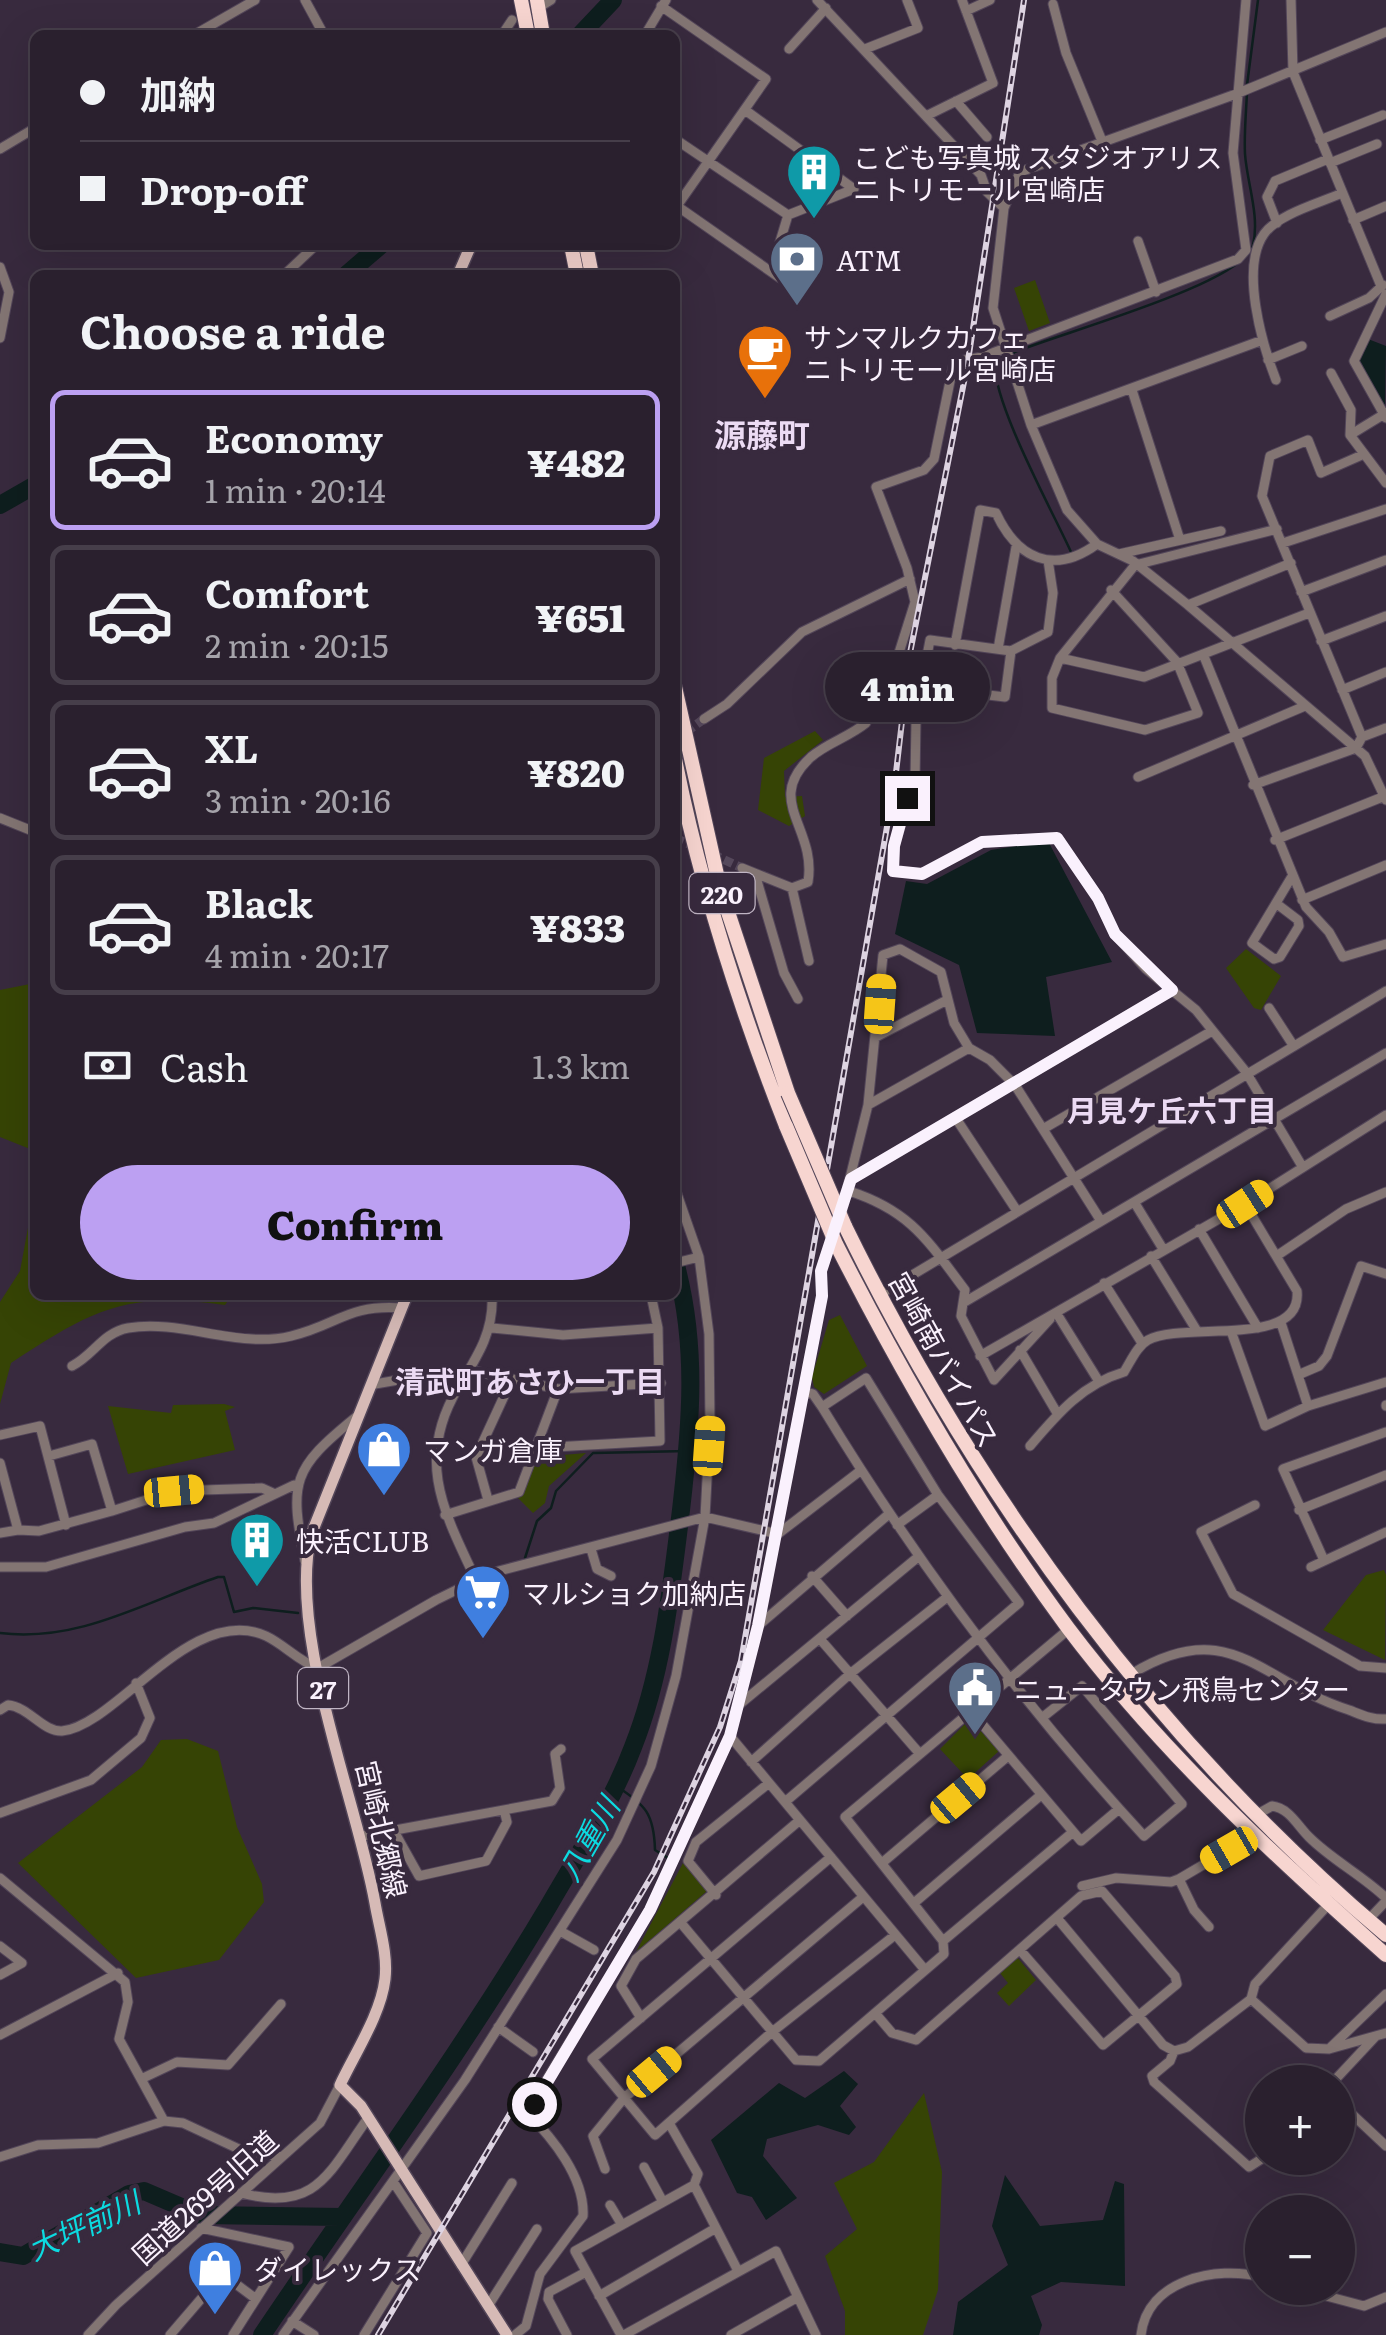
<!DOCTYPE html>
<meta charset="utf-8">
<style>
:root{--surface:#2a202e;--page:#322836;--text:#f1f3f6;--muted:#a5a3aa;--line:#463e4a;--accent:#bca0f2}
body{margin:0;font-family:Literata,"Noto Sans JP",serif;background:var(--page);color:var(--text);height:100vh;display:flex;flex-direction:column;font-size:38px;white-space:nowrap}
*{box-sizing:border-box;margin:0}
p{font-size:32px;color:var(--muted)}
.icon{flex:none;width:55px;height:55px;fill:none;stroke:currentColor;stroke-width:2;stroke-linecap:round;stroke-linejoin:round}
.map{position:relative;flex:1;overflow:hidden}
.side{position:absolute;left:30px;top:270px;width:650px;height:1030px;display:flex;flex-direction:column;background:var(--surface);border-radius:15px;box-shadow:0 10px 40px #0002,0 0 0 2px var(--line)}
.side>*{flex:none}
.top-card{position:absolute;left:30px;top:30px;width:650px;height:220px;border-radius:15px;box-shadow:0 10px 40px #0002,0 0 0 2px var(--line);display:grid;align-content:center;height:220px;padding:0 50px;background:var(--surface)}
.controls{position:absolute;left:1245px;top:2065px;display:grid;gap:20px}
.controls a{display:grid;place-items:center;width:110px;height:110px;border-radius:50%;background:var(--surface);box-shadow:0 10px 40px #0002,0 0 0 2px var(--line);font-size:50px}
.end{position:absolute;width:45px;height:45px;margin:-22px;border:12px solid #faf1fd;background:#111;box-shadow:0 0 0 5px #111}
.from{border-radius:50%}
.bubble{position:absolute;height:70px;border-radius:35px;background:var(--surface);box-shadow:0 10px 40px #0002,0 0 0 2px var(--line);font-size:32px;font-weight:800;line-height:70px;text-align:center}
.car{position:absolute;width:30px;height:60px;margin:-30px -15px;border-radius:12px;box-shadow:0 0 8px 2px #0007;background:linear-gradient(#f5c518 24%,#345 0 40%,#f5c518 0 76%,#345 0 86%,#f5c518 0)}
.top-card b{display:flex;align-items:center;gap:35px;height:95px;font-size:38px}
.top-card b+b{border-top:2px solid var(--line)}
.top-card i{width:25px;height:25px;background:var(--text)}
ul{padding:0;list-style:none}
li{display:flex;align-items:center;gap:30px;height:140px;margin:0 20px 15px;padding:0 30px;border:5px solid var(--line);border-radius:15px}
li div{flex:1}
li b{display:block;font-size:38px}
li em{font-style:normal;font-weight:800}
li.on{border-color:var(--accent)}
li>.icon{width:90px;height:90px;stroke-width:1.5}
h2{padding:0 50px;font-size:45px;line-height:120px}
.pay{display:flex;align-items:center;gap:25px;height:110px;padding:0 50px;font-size:38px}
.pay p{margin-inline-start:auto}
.primary-button{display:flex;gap:20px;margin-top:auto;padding:20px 50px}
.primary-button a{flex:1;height:115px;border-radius:60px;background:var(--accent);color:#111;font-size:40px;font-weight:800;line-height:115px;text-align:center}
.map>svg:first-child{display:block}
.green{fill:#364405}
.water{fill:#0e1e1e}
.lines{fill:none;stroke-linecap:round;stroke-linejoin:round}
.stream{stroke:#0e1e1e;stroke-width:2.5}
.river{stroke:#0e1e1e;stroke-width:18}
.minor-tunnel{stroke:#55485b;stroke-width:9;stroke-dasharray:9 4.5;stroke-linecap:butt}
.minor-casing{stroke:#534659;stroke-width:11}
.major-casing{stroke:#534659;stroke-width:14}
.highway-casing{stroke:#534659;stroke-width:16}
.minor{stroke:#837573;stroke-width:9}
.major{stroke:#d6bab6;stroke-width:11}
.highway{stroke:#f7d5d0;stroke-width:14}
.rail-casing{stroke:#ded4e2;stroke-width:6}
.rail{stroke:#382a3e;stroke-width:2.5;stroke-dasharray:8;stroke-linecap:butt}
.highway-bridge-casing{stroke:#534659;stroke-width:16;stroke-linecap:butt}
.highway-bridge{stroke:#f7d5d0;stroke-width:14}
.route{stroke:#faf1fd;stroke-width:12}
.labels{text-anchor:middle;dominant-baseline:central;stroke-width:8;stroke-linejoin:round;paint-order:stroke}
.shield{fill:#382a3e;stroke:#c0b5c4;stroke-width:2.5}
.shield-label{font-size:25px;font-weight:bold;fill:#faf1fd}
.poi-label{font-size:28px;fill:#faf1fd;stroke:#382a3e;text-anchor:start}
.street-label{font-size:28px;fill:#faf1fd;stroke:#382a3e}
.neighbourhood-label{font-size:30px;font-weight:bold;fill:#ecdbf4;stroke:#382a3e}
.water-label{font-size:30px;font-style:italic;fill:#0cdae0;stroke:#382a3e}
.quarter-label{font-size:32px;font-weight:bold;fill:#ecdbf4;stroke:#382a3e}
</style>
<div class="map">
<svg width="1386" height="2335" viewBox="0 0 1386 2335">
<rect width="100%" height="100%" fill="#382a3e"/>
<path class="green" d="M1035,280L1050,323L1029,331L1014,288Z
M815,731L823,740L784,771L785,797L802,796L805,816L789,826L758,810L764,758Z
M1246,949L1281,976L1261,1010L1254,1008L1226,968Z
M35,983V1151L0,1137V990Z
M35,1190V1295H232L225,1305C126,1291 93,1309 11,1363L0,1404V1302L20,1271Z
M840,1315L867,1366L824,1394L814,1387L812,1377L829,1320Z
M224,1404L235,1407L225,1411L235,1450L128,1474L108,1406L171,1413L173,1405Z
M586,1453L549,1486L545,1503L533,1513L517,1497L539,1457Z
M1384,1570L1386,1575L1385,1660L1323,1630L1366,1575Z
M970,1719L999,1751L968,1779L940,1749Z
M187,1739L218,1751L237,1827L262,1884L264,1902L219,1960L136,1978L18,1863L142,1767L161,1740Z
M683,1863L707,1891L636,1952Z
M1017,1957L1036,1980L1009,2006L997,1993L1008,1983L1000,1973Z
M924,2093L942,2172L938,2290L923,2335H845V2311L825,2256L857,2229L834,2183L874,2162Z"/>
<path class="water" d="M1368,339L1386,346L1385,406L1359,360Z
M1048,841L1112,962L1046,977L1055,1036L977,1033L959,965L895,934L906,881L927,884L991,850Z
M844,2071L858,2084L840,2106L856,2127L849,2135L818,2125L767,2139L763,2156L797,2198L766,2220L752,2197L737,2193L711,2140L779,2083L805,2098Z
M1005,2175L1040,2226L1103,2220L1115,2181L1124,2184L1125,2286L1061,2282L1031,2296L1042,2325L1039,2335H953L958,2302L1008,2265L992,2226Z"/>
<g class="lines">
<path class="stream" d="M1247,85L1258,0
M1013,353C1056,334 1244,284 1253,245C1260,216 1247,183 1245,154C1244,134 1246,113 1247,93
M1006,356L995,361C991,400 1053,512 1071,552
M525,1558L537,1521L551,1508L556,1491L593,1453L688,1451
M0,1633C79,1643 147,1601 218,1577H224L234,1612L253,1608L298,1613
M616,1786C646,1805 654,1814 655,1850L668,1858"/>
<path class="river" d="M580,35L613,0
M346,275L381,245
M0,505L35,485
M0,2252L23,2256L129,2194L144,2191L200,2215L341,2217
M262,2335C358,2192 460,2055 548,1907C578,1855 612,1803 633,1747C663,1671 671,1590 681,1510C691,1424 698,1346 675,1262"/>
<path class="minor-tunnel" d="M675,740L704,719
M675,838L698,848
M712,854L742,868"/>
<g class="minor-casing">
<path id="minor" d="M305,0L324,35
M817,0L981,175L987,192L1004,208
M1291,0L1293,72L1381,286
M1053,4L1066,53L1102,141
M661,6L766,79L677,206L780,278L779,245L788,215
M538,8L551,0
M966,11L990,0
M1386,32L1236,94L1020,172L1004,208L993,308L1031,425L1067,510L1097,544L1133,561L1188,605L1365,756L1386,800
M194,35L255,0
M502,35L512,20
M645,35L666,0
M789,49L826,8
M865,49L918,28L907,0
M956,101L987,137
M926,116L993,83L962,0
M675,139L788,215L854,189L745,110
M1320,140L1383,115
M0,149L35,128
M1330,163L1377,144
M1353,220L1386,206
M1277,223L1267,197L1275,181L1328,159
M1138,241L1156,292
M0,267L9,292L0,338
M284,275L316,245
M1386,294L1354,361L1386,418
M1330,316L1369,298L1383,285
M1268,360L1302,346
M1331,373L1351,410L1350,435L1386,483
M1276,380C1262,344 1240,268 1264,234C1278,214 1320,203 1342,193
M1132,390L1180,540
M1031,425L1260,341
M1350,435L1386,413
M1283,543L1386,509
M1119,554L1221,531
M1111,590L1177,662L1198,713L1145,730L1052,708V678L1060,658L1135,565L1277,529
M1301,592L1386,560
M1188,605L1291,563
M1321,641L1386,616
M955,645L980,510L996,513C1017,558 1053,576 1097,544
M998,649L1016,547
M1011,651L1005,697L921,687L930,640L1011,651L1048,632L1053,593L1048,560
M1203,654L1306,907L1329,932L1343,957L1386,944
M1060,658L1144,677L1309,613
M1342,690L1386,672
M704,719L727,704L802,632L910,579
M916,720L915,780L894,846L893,871L923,874L982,842L1057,838L1098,898L1115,934L1146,969L1196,1010L1246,1072L1302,1166
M1362,737L1386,728
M1138,777L1305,706
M1253,785L1356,748L1362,737L1262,496L1270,456L1308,440L1321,473L1362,455
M0,818L35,832
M1275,840L1385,796
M742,868L792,888L808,882C817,827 763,801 811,757C827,743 849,737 866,723L871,703L891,678L915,602L907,568L876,487L924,470L934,459L954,362L982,357L1238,259L1246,250L1233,153L1246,0
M755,874L784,973L798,999
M792,888L809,961
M1302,900L1386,865
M1277,904L1298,920L1299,926L1280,957L1274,959L1252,943L1291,878
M1269,1008L1293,1045
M876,1037L947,1000
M868,1105L969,1048
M957,1120L1017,1211
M1043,1129L1212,1031
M851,1179L1172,990
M849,1191C911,1211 928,1241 965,1290L961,1316L994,1380L1050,1319
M1136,1205L1163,1249
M840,1218L868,1105L883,955L900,949L941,972L954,1023L969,1048L990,1060L1015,1085L1101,1221
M1199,1229L1258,1328
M1278,1255L1346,1209L1386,1192
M1151,1256L1197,1331
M675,1263L699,1257
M1104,1283L1142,1343
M879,1295L1386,991
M963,1303L1386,1053
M1057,1314L1098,1380
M1281,1323L1308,1406
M492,1328L563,1335L658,1328
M1231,1331L1265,1426L1308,1406L1386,1382
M1020,1350L1057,1413
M980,1356L1245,1204L1386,1115
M72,1366C94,1355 102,1333 128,1328C182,1319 237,1349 291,1336C338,1325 347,1304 402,1308
M470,1370L558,1389L661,1383
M1298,1375L1319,1366L1327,1356L1361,1266L1386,1274
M375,1384L421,1376L456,1392
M803,1391L813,1394L822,1407C915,1560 1022,1704 1144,1836L1182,1804L1082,1686L1043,1717
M1386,1405V1406
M0,1435L40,1426L66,1525
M1030,1446C1058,1413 1083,1384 1124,1372C1131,1361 1137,1346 1148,1340C1183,1321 1303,1349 1297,1291L1245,1204
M536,1448L660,1441L658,1328L651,1295
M0,1463L18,1530L39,1531L112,1511L92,1444L49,1456
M488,1500L476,1457L512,1379
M1255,1505L1201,1532L1233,1594L1360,1666L1386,1668
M1299,1510L1386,1475
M112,1511L174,1491L262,1488L273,1493
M445,1515L519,1492L558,1389
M897,1525L938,1495
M0,1533L18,1530
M778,1534L860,1471
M591,1549L597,1569L611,1576
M1323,1558L1283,1469L1386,1432
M305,1561C289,1481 292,1469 356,1417
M0,1567H46L185,1527L214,1523L294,1485
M1311,1567L1386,1532
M812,1576L847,1616
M476,1580C444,1512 415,1460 458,1388C477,1357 494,1332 492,1295
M760,1624L889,1514
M820,1639L920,1754
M1133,1673C1231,1614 1260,1682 1349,1710C1362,1715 1372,1720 1386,1719
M740,1704L918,1557
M0,1710L8,1705C29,1707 43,1732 62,1731C116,1726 192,1602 266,1636C285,1645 298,1661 318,1668L436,1600L491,1573L705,1517L778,1534
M971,1711L1081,1841L1119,1809
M730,1736L925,1970
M751,1762L851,1673L946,1598
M785,1802L1019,1603L938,1495L866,1378L822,1407
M0,1813L91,1780L141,1738L150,1718L136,1683
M1256,1815L1272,1806C1289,1808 1297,1825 1309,1837C1332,1860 1362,1875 1386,1898
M395,1833L419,1876L486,1861L507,1822L504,1810
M363,1836L552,1801L560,1788L555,1754L561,1749
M831,1857L592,2059L655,2135L772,2032L895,1935
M882,1863L1008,1756
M0,1878L125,1982L128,2002L119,2039L164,2121
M1082,1886L1116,1878L1171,1882L1179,1879
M716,1895L688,1861L696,1842L769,1783
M914,1903L1041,1795
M1328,1905L1255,1984L1251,1999L1306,2048L1329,2049L1386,2033
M1057,1918L1163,2045L1174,2051L1188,2047L1251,1999
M1368,1920L1386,1901
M681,1923L796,2060L819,2061L944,1954L943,1941L845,1817L1069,1629
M1209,1927L1194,1910L1179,1879L1254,1835
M560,1931L594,1950
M943,1941L1073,1832
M0,1946L22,1963L0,1975
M875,2013L892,2033L916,2040L1081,1896L1102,1891L1175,1976L1177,1984L1103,2045L1020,1950
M641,2018L621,1986L636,1959L800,1820
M498,2027L533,2052
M0,2035L118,1973
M1331,2047L1386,1994
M1174,2051L1170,2061L1152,2076L1154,2082L1249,2167L1263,2158
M141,2079L177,2062L228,2065L281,2004
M1333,2082L1375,2037
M1338,2101L1386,2146
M669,2123L698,2174L694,2185L738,2271
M0,2157L38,2145L98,2143L164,2121L183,2123L241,2150L281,2157
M644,2167L663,2202
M605,2169L593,2136L624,2098L863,1897
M241,2193C317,2213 329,2172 368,2118
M610,2205L622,2225
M201,2228L289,2247L233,2335
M461,2265L512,2183
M1296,2288L1364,2306L1386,2297
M599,2296L716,2228
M488,2306L537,2229
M292,2321L314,2335
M88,2335L116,2305L320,2123L340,2085
M170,2335L219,2278H228L256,2299
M283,2335L465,2080L617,1840L651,1766L676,1676L705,1517L710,1423L709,1334L699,1257L675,1188
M364,2335L427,2233L394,2183
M515,2335L526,2326L540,2274L583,2216C585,2177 552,2138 527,2112L650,1910L730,1736L758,1626L822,1296L821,1271L833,1237
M567,2335L548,2299L549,2292L586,2272
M621,2335L575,2251L694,2185
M624,2335L776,2251L816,2335
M731,2335L798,2297
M1141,2335C1147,2280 1216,2265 1262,2277"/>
</g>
<g class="major-casing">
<path id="major" d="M458,275L471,245
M407,1295L311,1535C288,1636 356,1797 375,1903C379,1927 388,1954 385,1979C381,2014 355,2053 340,2085L361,2106L507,2335"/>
</g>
<g class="highway-casing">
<path id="highway" d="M521,0L528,35
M537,0L543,35
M571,245L577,275
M586,245L592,275
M675,687L720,888L788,1093
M675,759C700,885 739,1006 786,1126
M845,1226C976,1494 1157,1742 1386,1935
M836,1244C904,1378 979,1508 1068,1628C1160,1750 1273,1855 1386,1955"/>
</g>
<use href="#minor" class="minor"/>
<use href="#major" class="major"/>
<use href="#highway" class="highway"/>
<g class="rail-casing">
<path id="rail" d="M378,2335L654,1872L720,1727L741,1661L895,781L910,653L967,367L1024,0"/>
</g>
<use href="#rail" class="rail"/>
<g class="highway-bridge-casing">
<path id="highway-bridge" d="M788,1093L845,1226
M786,1126L836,1244"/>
</g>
<use href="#highway-bridge" class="highway-bridge"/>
</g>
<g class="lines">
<path class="route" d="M534,2104L650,1910L730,1736L758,1626L822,1296L821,1271L851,1179L1172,990L1115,934L1098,898L1057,838L982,842L922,874L893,871L894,846L907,798"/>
</g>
<defs>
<g id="building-pin" transform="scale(2.875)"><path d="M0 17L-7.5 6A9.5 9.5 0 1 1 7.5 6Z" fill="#0f9aa8" stroke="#382a3e"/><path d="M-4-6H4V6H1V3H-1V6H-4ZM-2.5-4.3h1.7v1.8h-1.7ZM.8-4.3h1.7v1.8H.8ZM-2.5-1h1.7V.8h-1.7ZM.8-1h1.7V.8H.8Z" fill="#fff"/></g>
<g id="bank-pin" transform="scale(2.875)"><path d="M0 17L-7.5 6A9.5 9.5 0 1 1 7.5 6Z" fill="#5c6f8a" stroke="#382a3e"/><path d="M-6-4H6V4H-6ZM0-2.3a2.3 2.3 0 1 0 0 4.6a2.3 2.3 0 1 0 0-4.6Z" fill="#fff"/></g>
<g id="cafe-pin" transform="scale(2.875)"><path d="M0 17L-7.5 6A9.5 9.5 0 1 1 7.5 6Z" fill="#e8710a" stroke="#382a3e"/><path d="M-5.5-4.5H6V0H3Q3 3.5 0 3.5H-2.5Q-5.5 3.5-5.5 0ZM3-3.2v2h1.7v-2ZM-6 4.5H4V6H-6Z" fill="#fff"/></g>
<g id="shop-pin" transform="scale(2.875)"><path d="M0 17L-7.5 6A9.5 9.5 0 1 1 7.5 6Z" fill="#3f7fe0" stroke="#382a3e"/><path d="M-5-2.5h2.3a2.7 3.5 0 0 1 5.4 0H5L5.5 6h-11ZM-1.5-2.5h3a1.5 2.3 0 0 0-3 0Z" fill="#fff"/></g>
<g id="supermarket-pin" transform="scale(2.875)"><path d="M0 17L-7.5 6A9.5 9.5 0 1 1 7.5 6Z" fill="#3f7fe0" stroke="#382a3e"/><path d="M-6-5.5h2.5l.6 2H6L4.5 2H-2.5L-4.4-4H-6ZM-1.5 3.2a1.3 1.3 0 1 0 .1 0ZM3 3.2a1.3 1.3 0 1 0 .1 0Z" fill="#fff"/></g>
<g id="civic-pin" transform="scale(2.875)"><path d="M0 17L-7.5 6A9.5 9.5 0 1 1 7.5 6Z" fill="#5c6f8a" stroke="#382a3e"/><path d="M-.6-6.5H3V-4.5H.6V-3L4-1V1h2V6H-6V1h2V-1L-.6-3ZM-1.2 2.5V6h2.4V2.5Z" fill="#fff"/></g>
</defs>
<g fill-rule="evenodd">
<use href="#building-pin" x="814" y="172"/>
<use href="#bank-pin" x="797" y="259"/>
<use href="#cafe-pin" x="765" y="352"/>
<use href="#shop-pin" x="384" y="1449"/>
<use href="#building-pin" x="257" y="1540"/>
<use href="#supermarket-pin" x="483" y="1592"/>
<use href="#civic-pin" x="975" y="1688"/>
<use href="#shop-pin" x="215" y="2268"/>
</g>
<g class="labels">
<g class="shield">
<rect x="689.5" y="873" width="65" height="40" rx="8"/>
<rect x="298" y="1668" width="50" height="40" rx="8"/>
</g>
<g class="shield-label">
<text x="722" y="893">220</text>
<text x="323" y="1688">27</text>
</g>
<g class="poi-label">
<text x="853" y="156">こども写真城 スタジオアリス<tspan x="853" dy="32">ニトリモール宮崎店</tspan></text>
<text x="836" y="259">ATM</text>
<text x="804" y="336">サンマルクカフェ<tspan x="804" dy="32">ニトリモール宮崎店</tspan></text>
<text x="423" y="1449">マンガ倉庫</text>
<text x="296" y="1540">快活CLUB</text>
<text x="522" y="1592">マルショク加納店</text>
<text x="1014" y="1688">ニュータウン飛鳥センター</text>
<text x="254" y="2268">ダイレックス</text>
</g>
<g class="street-label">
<text transform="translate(945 1359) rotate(61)">宮崎南バイパス</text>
<text transform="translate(383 1829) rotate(77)">宮崎北郷線</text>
<text transform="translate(204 2196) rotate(-42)">国道269号旧道</text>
</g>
<g class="neighbourhood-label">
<text x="1172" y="1109">月見ケ丘六丁目</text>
<text x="530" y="1380">清武町あさひ一丁目</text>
</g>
<g class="water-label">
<text transform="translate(587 1838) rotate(-60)">八重川</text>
<text transform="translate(83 2224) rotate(-25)">大坪前川</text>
</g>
<g class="quarter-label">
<text x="762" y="433">源藤町</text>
</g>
</g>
</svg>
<div class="controls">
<a>+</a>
<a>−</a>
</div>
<i class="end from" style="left:534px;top:2104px"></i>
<i class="end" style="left:907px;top:798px"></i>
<div class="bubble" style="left:825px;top:652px;width:165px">4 min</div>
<i class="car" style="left:880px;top:1004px;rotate:4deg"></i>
<i class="car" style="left:1245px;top:1204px;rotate:57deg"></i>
<i class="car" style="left:709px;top:1446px;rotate:4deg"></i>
<i class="car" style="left:174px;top:1491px;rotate:85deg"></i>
<i class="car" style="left:958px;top:1798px;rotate:50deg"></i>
<i class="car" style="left:1229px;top:1850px;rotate:240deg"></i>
<i class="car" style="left:654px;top:2072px;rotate:50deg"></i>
<div class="top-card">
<b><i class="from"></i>加納</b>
<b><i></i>Drop-off</b>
</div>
<section class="side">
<h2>Choose a ride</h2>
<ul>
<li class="on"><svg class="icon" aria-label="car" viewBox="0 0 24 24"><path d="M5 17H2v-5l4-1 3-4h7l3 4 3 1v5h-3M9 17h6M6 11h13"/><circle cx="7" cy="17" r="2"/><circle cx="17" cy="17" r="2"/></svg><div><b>Economy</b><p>1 min · 20:14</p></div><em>¥482</em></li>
<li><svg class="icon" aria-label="car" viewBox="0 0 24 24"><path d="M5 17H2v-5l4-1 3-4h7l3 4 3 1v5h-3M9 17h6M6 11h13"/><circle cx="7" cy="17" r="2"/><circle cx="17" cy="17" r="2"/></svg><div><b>Comfort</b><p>2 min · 20:15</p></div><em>¥651</em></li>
<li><svg class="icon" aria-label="car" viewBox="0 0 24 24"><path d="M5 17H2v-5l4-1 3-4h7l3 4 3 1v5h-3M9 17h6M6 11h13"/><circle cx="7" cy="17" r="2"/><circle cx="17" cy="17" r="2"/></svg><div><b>XL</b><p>3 min · 20:16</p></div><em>¥820</em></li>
<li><svg class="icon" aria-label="car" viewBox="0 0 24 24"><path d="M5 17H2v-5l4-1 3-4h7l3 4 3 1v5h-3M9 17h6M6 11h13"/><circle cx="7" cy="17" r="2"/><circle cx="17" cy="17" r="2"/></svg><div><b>Black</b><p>4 min · 20:17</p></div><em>¥833</em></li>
</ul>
<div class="pay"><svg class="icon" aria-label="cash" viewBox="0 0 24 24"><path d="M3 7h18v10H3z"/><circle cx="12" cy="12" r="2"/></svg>Cash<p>1.3 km</p></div>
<div class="primary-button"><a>Confirm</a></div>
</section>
</div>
